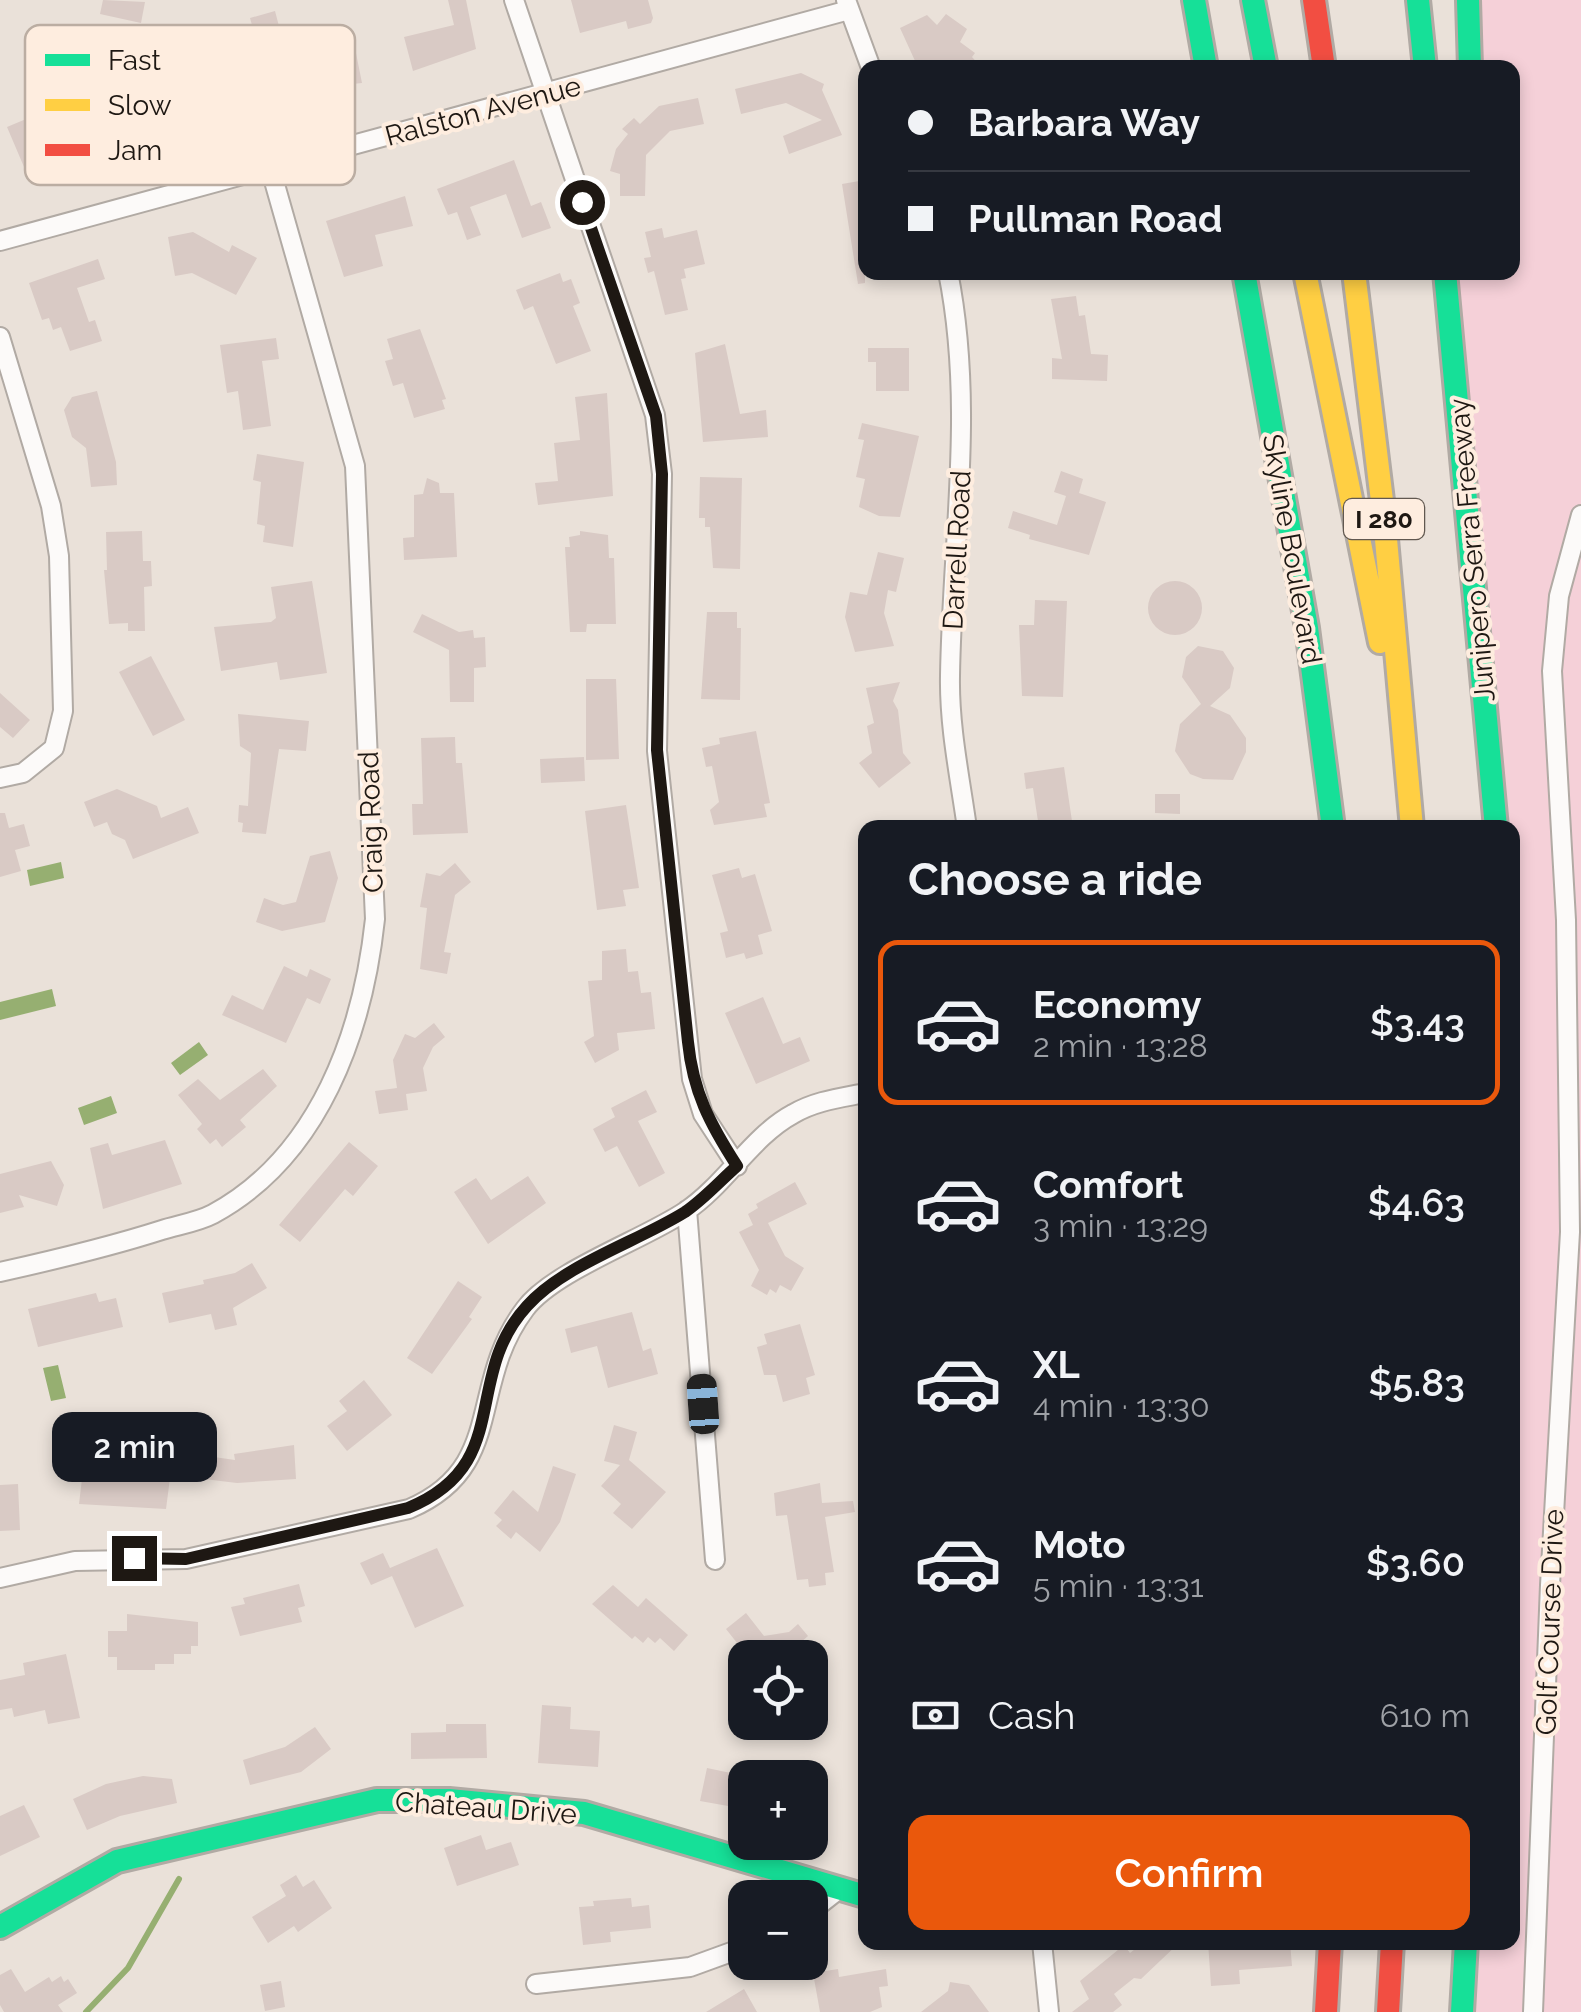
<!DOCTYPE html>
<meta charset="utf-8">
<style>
:root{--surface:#171b24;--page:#20242c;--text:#f1f3f6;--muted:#9ea1a6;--line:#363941;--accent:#ea580c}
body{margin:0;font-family:Raleway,sans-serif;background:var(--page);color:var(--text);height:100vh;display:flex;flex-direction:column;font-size:38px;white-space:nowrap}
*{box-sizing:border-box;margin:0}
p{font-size:32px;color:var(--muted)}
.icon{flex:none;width:55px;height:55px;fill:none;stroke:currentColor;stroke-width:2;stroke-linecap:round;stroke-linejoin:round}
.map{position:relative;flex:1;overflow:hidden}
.sheet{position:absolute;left:858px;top:820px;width:662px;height:1130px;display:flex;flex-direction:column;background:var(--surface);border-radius:20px;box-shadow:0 5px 15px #0003}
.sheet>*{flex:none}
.top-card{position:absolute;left:858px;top:60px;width:662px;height:220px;border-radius:20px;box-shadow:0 5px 15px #0003;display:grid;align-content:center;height:220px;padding:0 50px;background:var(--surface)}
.buttons{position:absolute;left:728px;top:1640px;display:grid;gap:20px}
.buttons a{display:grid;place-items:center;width:100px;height:100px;border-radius:20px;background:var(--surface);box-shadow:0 5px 15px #0003;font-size:50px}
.end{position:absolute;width:45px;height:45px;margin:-22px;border:12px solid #1e1813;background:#fff;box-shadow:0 0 0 5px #fff}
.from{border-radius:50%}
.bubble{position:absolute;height:70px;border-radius:20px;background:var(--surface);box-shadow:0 5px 15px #0003;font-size:32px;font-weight:600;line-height:70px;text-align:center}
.car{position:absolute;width:30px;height:60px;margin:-30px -15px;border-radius:12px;box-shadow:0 0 8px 2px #0007;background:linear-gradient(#222 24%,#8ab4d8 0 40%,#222 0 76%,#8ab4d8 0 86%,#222 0)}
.top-card b{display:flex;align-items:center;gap:35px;height:95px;font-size:38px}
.top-card b+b{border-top:2px solid var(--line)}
.top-card i{width:25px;height:25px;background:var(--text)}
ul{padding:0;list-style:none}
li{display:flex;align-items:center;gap:30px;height:165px;margin:0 20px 15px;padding:0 30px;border:5px solid transparent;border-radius:20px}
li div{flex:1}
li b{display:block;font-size:38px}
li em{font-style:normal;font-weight:600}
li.current{border-color:var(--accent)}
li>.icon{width:90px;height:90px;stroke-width:1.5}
h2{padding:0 50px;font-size:45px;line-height:120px}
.pay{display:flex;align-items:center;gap:25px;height:110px;padding:0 50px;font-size:38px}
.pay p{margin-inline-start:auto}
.primary-button{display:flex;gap:20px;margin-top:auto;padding:20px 50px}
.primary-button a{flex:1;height:115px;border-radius:20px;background:var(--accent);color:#fff;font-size:40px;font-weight:600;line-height:115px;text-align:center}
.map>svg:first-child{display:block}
.green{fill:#f5d0d8}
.water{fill:#96af71}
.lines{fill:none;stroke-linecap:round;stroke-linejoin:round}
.stream{stroke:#96af71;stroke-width:6}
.building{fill:#d9cac5}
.street-casing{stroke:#b1aaa4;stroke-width:22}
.fast-casing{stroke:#b1aaa4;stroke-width:28}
.slow-casing{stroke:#b1aaa4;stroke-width:28}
.jam-casing{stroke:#b1aaa4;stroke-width:28}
.street{stroke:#fcfaf9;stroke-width:18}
.fast{stroke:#16e098;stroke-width:22}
.slow{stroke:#ffcf43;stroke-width:22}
.jam{stroke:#f24e42;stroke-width:22}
.route{stroke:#1e1813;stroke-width:12}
.labels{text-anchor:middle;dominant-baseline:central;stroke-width:8;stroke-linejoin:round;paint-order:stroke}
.shield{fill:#feeddf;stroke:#615850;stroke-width:2.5}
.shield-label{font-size:25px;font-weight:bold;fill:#1e1813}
.street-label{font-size:28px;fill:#1e1813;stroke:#feeddf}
.key{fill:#feeddf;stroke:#bbada2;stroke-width:2.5}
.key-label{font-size:28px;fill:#1e1813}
</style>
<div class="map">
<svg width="1581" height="2012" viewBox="0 0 1581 2012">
<rect width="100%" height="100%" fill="#eae1d9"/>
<path class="green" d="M1468,0H1581V2012H1462L1466,1943L1512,1942V828L1496,827L1456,273L1512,272V68L1470,67Z"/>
<path class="water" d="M61,862L64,878L30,886L27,870Z
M52,989L56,1006L0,1020V1002Z
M199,1042L208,1055L180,1075L171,1063Z
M111,1096L117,1113L84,1125L78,1108Z
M58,1365L66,1398L51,1401L43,1368Z"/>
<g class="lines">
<path class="stream" d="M86,2012L128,1968L179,1879"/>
</g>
<path class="building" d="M103,0L145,2L141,23L100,14Z
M448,0H466L476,49L413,71L404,37L454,25Z
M571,0H648L653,18L651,23L628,29L626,21L580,33Z
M275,11L280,30L255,36L250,18Z
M946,14L967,29L960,42L975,53L972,57L982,68H921L916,63L900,28L927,15L937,25Z
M353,38L362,83L270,93L263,67Z
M801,73L824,84L822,90L842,135L789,154L783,136L822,120L786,103L741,114L735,89Z
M698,98L704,124L670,131L646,155L645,196H620V174L610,171L616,149L628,134L622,129L634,118L640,124L659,106Z
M38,114L45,132L79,118L90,144L27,174L7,127Z
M514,160L531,206L541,202L551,228L522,238L506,194L470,207L481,235L467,240L457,212L448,215L437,189Z
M865,180V283L858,284L842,184Z
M405,196L413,226L375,235L383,266L344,277L326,221Z
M662,228L664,238L697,230L705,264L684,269L686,278L681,279L688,310L665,315L654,271L648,273L644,258L651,257L645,232Z
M193,232L229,252L232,245L257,258L236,295L192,273L175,276L168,237Z
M98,259L105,279L77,288L89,322L95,320L102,341L70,351L61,327L53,330L49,318L42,320L29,283Z
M560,273L563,282L571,279L580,303L573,306L591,351L556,364L533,306L524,310L516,290Z
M1076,296L1079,316L1085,315L1091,354L1108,355L1107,381L1052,379V358L1062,359L1051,299Z
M420,329L446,399L442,400L445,409L414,418L403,383L393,386L385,361L393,359L387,339Z
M276,338L279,359L262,361L271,426L243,430L238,391L227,393L220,345Z
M725,344L740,414L766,410L768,437L703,442L695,353Z
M868,348H909V391H876V362H868Z
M97,391L116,462L117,485L91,487L86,448L72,437L64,410L72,397Z
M607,393L613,496L538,505L535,483L558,481L554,443L580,440L575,397Z
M862,423L919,436L900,517L879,516L859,507L865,479L856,477L864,440L858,439Z
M257,454L304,462L293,547L263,542L265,526L257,524L261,482L253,480Z
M1061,471L1083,479L1079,493L1106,502L1089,555L1029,539L1030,535L1008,528L1013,511L1057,525L1066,496L1054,492Z
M700,477L742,478L740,569L713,568L710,527H705V518H699Z
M427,478L439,483L440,493H454L457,557L404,560L403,538L414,537V495L423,494Z
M142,531L143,561H151L152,586L144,587L145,631H128V623L109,624L104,570H107L106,532Z
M580,531L608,535L609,558H614L616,624H587L586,632H570L565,547H570L569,537L580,535Z
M878,552L904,558L896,592L888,590L884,613L894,646L855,652L845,617L850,592L867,595Z
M312,581L327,673L280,680L277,662L221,671L214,627L271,622L276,618L271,587Z
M1148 608a27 27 0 1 1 54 0a27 27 0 1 1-54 0Z
M1035,600L1067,601L1063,697L1022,696L1019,625H1034Z
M707,612H737V628H741L740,700L701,699Z
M422,614L459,632L473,630L474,638L485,637L486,667L474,668V702H450L449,650L413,632Z
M1198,646L1223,651L1234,668L1230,688L1210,706L1230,715L1246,738V752L1233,780L1203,779L1190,774L1175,751L1180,724L1201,704L1182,677L1186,657Z
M151,656L185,720L153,736L119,672Z
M586,679H616L619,759L586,760Z
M900,682L893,701L898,710L903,753L911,763L879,788L859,763L872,753L867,726L874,723L866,688Z
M0,693L30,720L13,738L0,727Z
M238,714L309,721L306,751L279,749L266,834L242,832L243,823L238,822L239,805L248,806L251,753L240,746Z
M756,731L770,803L764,804L767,817L714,825L710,810L719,802L712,766L706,767L702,748L720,744L719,738Z
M455,737L456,763H462L468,833L413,835L412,804H423L421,738Z
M584,757L585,781L541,783L540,759Z
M1064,767L1073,828H1039L1033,788L1026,789L1024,773Z
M117,789L157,806L161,818L188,807L199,833L133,859L125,840L112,834L107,822L94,827L84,802Z
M1155,794H1180V814L1155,813Z
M626,805L639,888L623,890L626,906L597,910L585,811Z
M0,813H5L9,828L24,824L30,846L15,850L21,871L0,877Z
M330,851L338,878L325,922L282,931L256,922L264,898L283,905L296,902L310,856Z
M455,863L471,882L455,895L444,952L451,953L447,974L420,969L427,908L420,907L426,873L440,876Z
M739,868L742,878L755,874L772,931L758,935L763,954L746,959L744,953L726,958L720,933L728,931L712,875Z
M626,949L628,972L638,971L641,993L651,992L655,1029L617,1033L619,1050L595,1063L584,1042L594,1036L588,981L602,980V951Z
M284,966L307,977L310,969L331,979L320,1004L307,998L286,1043L222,1015L232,995L263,1010Z
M763,997L783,1044L800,1037L810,1061L756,1084L725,1013Z
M434,1023L445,1037L433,1047L423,1068L427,1091L406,1094L408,1110L379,1114L375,1091L397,1088L393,1060L405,1034L415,1038Z
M263,1069L277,1086L240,1120L246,1127L222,1147L216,1139L210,1144L197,1129L202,1124L178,1095L198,1079L220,1100Z
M646,1090L657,1112L638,1121L665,1173L639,1187L617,1146L605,1152L593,1129L615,1117L611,1108Z
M165,1140L182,1184L103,1209L90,1148L108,1143L112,1155Z
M349,1142L378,1166L353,1196L345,1189L300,1242L279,1225Z
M51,1161L64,1185L57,1206L19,1195L24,1207L0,1213V1174Z
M528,1176L546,1203L488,1244L454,1192L476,1178L491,1200Z
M795,1182L807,1204L768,1223L785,1256L804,1268L791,1291L780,1285L776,1293L770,1289L767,1295L751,1286L759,1270L739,1232L753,1225L748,1214L758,1208L756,1204Z
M252,1263L267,1288L233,1308L237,1325L215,1330L211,1314L169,1323L162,1293L204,1284L203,1280L235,1273Z
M458,1281L482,1297L469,1317L472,1319L432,1374L407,1358Z
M96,1293L99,1302L116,1298L123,1327L38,1347L28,1309Z
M632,1312L643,1351L651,1348L658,1374L608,1388L597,1346L571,1353L565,1329Z
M800,1324L815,1375L806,1378L810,1394L783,1402L776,1375H764L757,1347L767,1344L764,1334Z
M364,1380L392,1415L347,1451L327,1426L347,1411L339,1401Z
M614,1425L637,1432L629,1460L666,1492L632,1529L613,1513L621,1504L601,1486L620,1465L604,1461Z
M294,1445L296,1479L237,1483L204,1479L207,1456L235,1460L234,1454Z
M84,1462L170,1478L166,1509L79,1504Z
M553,1466L576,1474L560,1522L540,1552L516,1532L511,1539L496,1526L502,1520L494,1513L513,1490L538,1512Z
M820,1483L822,1503L853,1501L855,1512L825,1517L834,1572L825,1573L826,1585L809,1587L808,1579L797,1580L787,1515L776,1516L774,1493Z
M18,1484L20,1530L0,1531V1485Z
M437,1548L464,1606L415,1628L392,1576L371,1585L360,1563L383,1553L390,1568Z
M299,1584L305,1606L298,1608L302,1622L240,1636L231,1607L245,1604L243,1598Z
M613,1585L638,1607L646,1598L688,1635L674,1651L660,1638L655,1643L648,1637L643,1643L635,1636L632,1639L592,1604Z
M746,1613L764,1636L789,1632L798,1624L808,1636L792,1650L793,1658H749L726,1629Z
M127,1614L198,1622V1646H191V1654H174V1664H155V1670H117V1657H108V1631H127Z
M66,1654L80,1718L48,1724L45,1710L14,1717L12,1708L0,1710V1680L25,1675L23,1663Z
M542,1705L571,1707L570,1729L600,1731L598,1767L538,1763Z
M446,1724H486L487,1758L411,1759V1733L446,1732Z
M315,1727L331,1749L301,1772L250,1785L243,1760L285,1747Z
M707,1768L745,1776V1809L700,1801Z
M143,1776L172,1779L177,1803L120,1816L87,1830L73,1799L106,1784Z
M24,1805L40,1837L0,1856V1816Z
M481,1835L486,1850L511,1842L519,1865L457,1886L444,1848Z
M296,1875L303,1887L314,1880L332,1908L298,1932L294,1926L268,1943L252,1917L286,1896L280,1885Z
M631,1898L632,1907L649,1905L651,1928L610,1932L611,1942L583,1945L579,1907L594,1906L593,1901Z
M1144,1942H1180L1141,1979L1134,1978L1114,1994L1122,2005L1113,2012H1072L1089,1999L1080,1981L1124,1945L1130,1953Z
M1208,1942H1290L1292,1966L1239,1970L1240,1984L1211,1986Z
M11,1969L25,1992L49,1977L52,1982L61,1976L64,1982L68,1979L77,1993L58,2005L63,2012H4L0,2005V1975Z
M838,1969L839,1977L886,1969L888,1986L879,1987L882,2007L870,2012H820L813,1973Z
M281,1981L285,2007L265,2011L260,1985Z
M950,1982L969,1985L989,2012H921L948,1991Z
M744,1989L757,2012H706Z"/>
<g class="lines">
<g class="street-casing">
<path id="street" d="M514,0L655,415L662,474L657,751L692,1079L703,1114L737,1166
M846,0L871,68
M0,241L849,10
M948,272C975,406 952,541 950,676C949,726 960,778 967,828
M0,337L51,506L59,556L63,711L54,748L23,773L0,778
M687,1210L715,1560
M0,1272C54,1260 109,1247 162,1230C178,1225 198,1222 213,1214C320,1156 363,1031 375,919L355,466L270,167
M0,1578L75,1561L186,1559L409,1509C507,1467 467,1386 525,1309C553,1271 645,1239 686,1211C725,1185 752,1136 793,1114C815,1101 840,1098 865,1093
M810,1912L838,1890
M1042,1942L1049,2012
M536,1984L690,1967L745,1947
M1533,2012L1550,1585L1570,1232L1566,920L1552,671L1559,596L1581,515"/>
</g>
<g class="fast-casing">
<path id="fast" d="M1194,0L1206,68
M1253,0L1266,68
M1418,0L1425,68
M1468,0L1470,68
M1244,272L1307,628L1333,828
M1445,272L1496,828
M0,1927L117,1861L377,1800H449L584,1813L865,1896
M1462,2012L1466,1942"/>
</g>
<g class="slow-casing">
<path id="slow" d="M1305,272L1380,642
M1354,272L1384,517L1412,828"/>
</g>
<g class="jam-casing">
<path id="jam" d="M1314,0L1324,68
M1326,2012L1330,1942
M1388,2012L1392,1942"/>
</g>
<use href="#street" class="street"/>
<use href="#fast" class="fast"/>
<use href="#slow" class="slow"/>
<use href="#jam" class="jam"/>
</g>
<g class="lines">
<path class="route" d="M134,1558L186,1559L408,1508C515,1464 461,1378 527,1306C565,1264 637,1242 685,1212C704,1199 720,1181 737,1166C710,1124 693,1092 688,1042L657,750L662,474L656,416L582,202"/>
</g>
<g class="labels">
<rect class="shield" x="1344" y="499" width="80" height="40" rx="8"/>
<g class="shield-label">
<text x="1384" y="519">I 280</text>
</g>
<g class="street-label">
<text transform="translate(483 111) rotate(-15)">Ralston Avenue</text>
<text transform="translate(1292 549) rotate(80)">Skyline Boulevard</text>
<text transform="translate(957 550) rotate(-87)">Darrell Road</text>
<text transform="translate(1472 550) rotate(-95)">Junipero Serra Freeway</text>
<text transform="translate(371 822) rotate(-92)">Craig Road</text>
<text transform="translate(1550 1622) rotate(-88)">Golf Course Drive</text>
<text transform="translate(486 1808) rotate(4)">Chateau Drive</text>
</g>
</g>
<rect x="25" y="25" width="330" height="160" rx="15" class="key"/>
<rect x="45" y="54" width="45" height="12" fill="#16e098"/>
<rect x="45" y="99" width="45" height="12" fill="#ffcf43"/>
<rect x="45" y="144" width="45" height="12" fill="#f24e42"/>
<g class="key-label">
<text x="108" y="70">Fast</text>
<text x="108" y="115">Slow</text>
<text x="108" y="160">Jam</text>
</g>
</svg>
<div class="buttons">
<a><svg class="icon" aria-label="locate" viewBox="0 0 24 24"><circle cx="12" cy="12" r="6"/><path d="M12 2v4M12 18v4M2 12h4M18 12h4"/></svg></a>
<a>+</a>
<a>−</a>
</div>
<i class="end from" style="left:582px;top:202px"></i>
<i class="end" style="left:134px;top:1558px"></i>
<div class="bubble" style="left:52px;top:1412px;width:165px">2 min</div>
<i class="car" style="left:703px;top:1404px;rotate:356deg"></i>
<div class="top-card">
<b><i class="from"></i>Barbara Way</b>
<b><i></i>Pullman Road</b>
</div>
<section class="sheet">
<h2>Choose a ride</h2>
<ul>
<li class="current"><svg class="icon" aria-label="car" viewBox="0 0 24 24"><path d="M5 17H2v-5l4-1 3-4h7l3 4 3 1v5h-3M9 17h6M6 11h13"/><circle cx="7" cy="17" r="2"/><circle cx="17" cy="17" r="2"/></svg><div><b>Economy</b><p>2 min · 13:28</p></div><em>$3.43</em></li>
<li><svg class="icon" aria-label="car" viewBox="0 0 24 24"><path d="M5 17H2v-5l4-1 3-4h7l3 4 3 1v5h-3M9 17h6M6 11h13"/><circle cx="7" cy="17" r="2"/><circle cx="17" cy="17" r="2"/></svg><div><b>Comfort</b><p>3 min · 13:29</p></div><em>$4.63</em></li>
<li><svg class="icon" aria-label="car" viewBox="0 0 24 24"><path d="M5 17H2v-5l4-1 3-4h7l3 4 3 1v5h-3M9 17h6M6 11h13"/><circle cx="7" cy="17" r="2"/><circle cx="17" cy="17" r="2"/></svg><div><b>XL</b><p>4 min · 13:30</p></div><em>$5.83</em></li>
<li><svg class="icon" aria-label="car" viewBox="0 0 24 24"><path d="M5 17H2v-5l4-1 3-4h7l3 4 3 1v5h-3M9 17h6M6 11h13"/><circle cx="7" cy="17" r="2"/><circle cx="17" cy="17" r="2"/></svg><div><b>Moto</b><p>5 min · 13:31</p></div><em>$3.60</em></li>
</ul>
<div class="pay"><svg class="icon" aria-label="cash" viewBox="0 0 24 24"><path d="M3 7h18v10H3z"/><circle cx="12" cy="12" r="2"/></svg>Cash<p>610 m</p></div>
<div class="primary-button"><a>Confirm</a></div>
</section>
</div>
